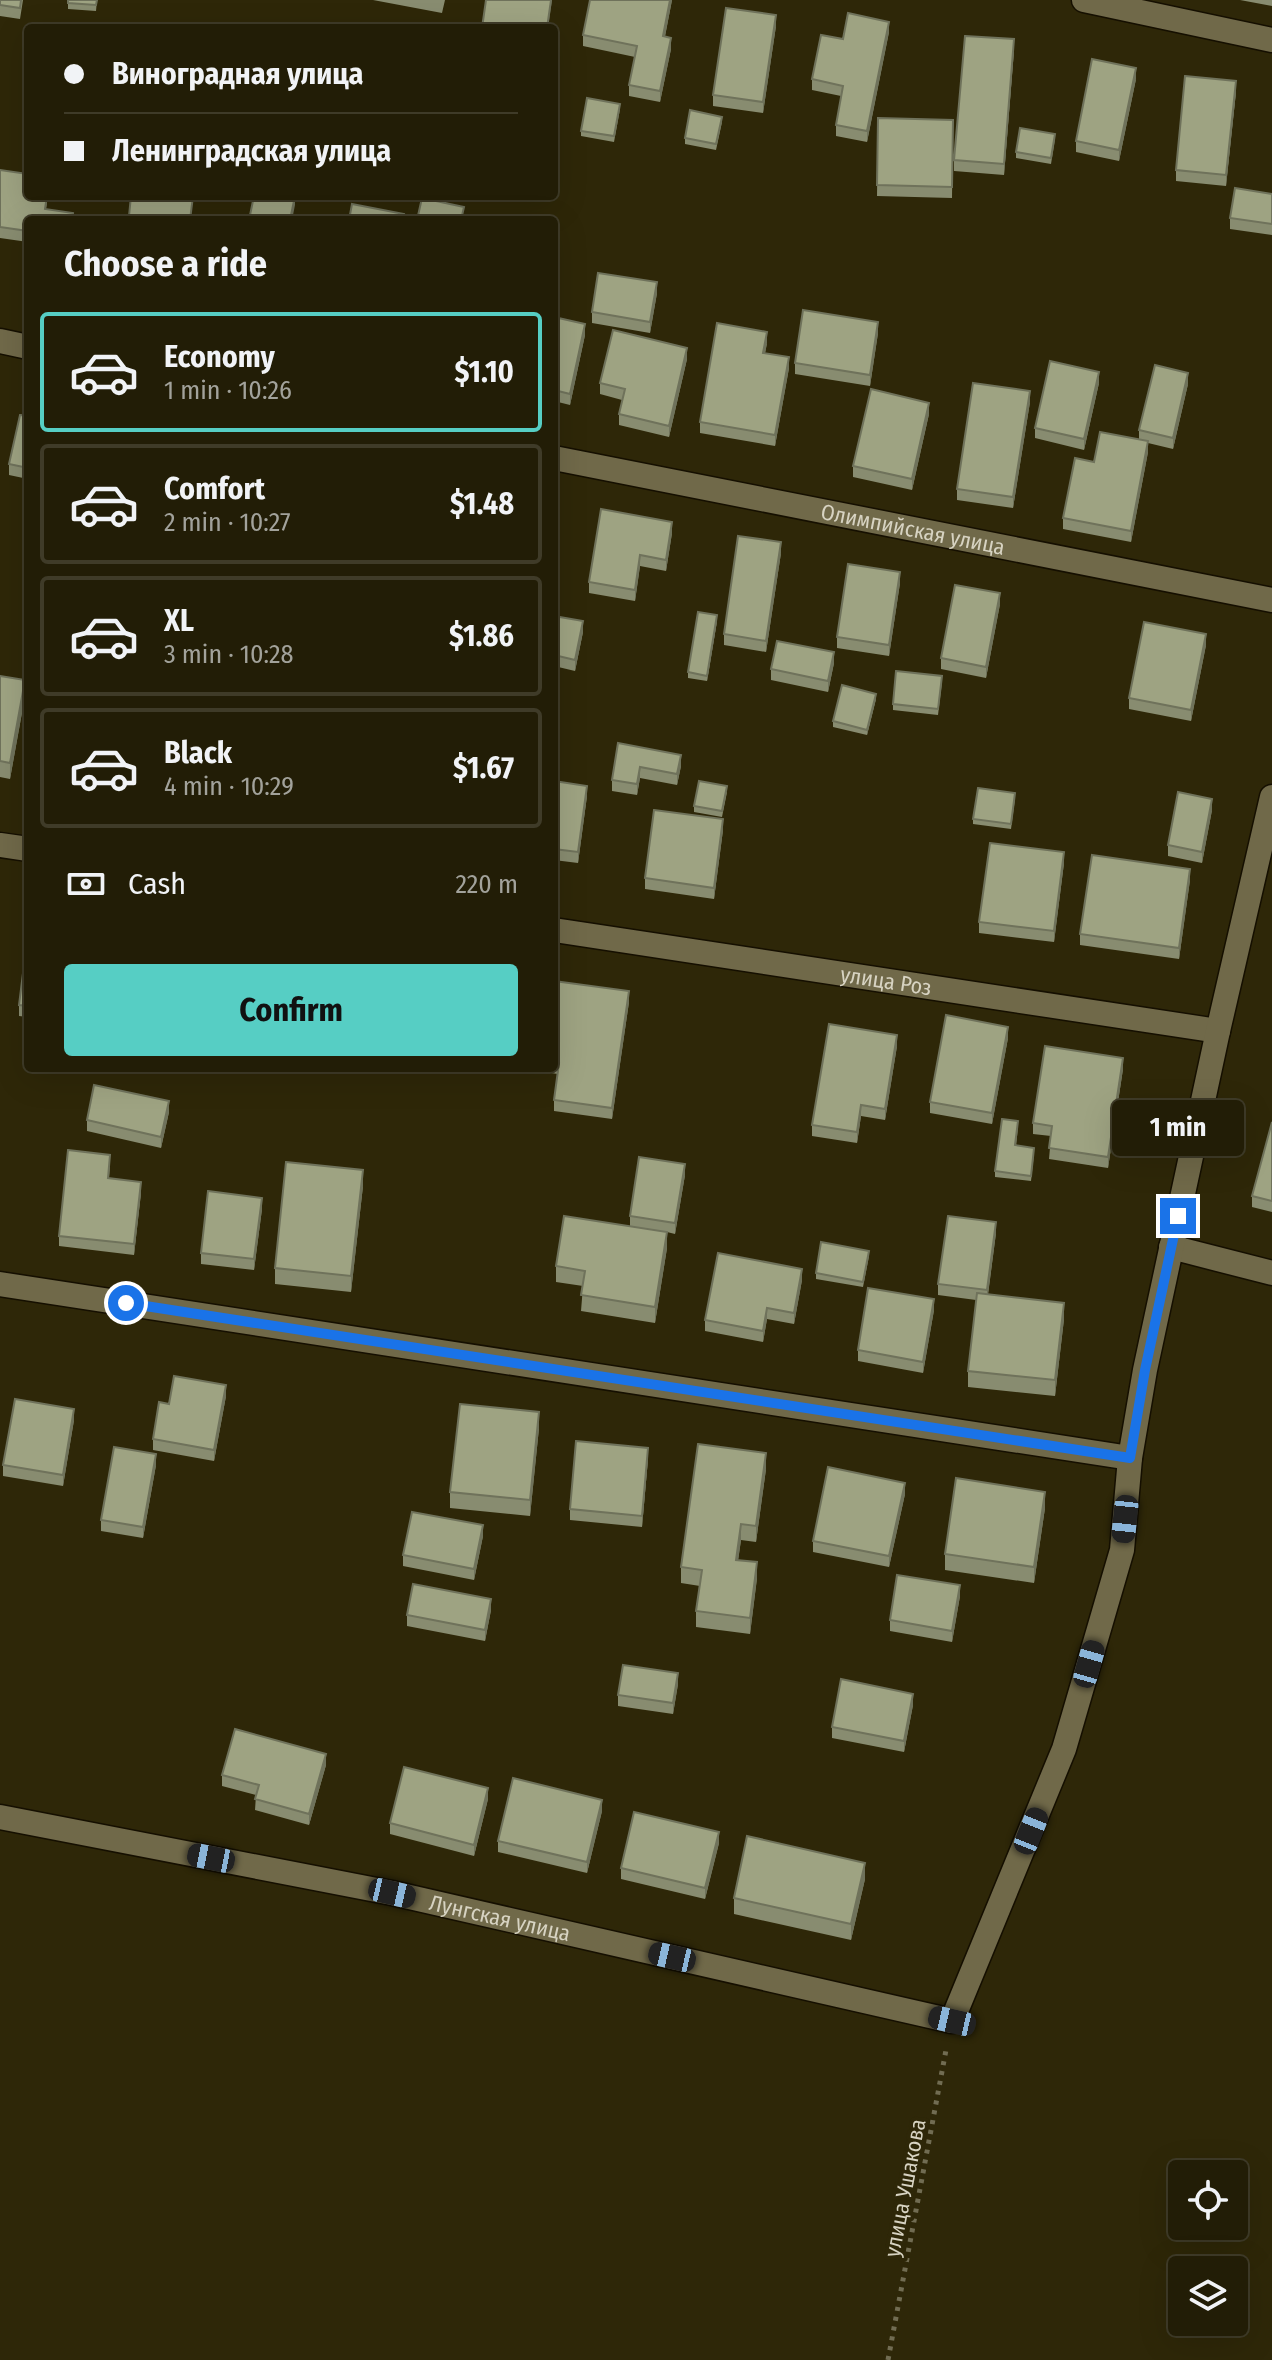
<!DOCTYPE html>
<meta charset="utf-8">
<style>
:root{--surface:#221d06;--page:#2e2a14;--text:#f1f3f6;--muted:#a2a29b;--line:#3f3b28;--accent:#56cec4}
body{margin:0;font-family:"Fira Sans Condensed",sans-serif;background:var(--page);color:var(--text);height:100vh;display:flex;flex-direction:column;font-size:30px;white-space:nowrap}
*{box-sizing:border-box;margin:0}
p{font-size:26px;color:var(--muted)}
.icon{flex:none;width:44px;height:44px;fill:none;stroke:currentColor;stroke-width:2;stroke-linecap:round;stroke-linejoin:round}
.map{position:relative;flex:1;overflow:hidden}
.side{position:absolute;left:24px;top:216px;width:534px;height:856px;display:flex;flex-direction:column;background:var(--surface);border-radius:8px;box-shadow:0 8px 32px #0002,0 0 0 2px var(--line)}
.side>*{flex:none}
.guide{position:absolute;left:24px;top:24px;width:534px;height:176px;border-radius:8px;box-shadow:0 8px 32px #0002,0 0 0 2px var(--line);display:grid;align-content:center;height:176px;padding:0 40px;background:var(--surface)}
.tools{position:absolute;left:1168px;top:2160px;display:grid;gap:16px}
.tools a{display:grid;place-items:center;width:80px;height:80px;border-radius:8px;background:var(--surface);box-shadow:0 8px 32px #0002,0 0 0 2px var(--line);font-size:40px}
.end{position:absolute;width:36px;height:36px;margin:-18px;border:10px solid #1a73e8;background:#fff;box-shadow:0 0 0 4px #fff}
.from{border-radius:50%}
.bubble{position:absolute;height:56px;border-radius:8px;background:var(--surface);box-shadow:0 8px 32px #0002,0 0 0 2px var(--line);font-size:26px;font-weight:700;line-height:56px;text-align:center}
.car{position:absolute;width:24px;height:48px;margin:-24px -12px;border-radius:10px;box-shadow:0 0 6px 2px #0007;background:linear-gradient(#222 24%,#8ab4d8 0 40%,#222 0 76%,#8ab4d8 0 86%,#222 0)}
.guide b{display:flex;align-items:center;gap:28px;height:76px;font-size:30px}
.guide b+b{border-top:2px solid var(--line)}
.guide i{width:20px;height:20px;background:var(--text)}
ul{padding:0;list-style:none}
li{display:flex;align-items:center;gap:24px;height:120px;margin:0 16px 12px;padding:0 24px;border:4px solid var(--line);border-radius:8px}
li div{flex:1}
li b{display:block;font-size:30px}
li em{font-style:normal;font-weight:700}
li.active{border-color:var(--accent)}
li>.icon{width:72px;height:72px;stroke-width:1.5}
h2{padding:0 40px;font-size:36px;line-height:96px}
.pay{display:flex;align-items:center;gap:20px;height:88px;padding:0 40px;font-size:30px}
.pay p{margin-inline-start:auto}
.cta{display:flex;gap:16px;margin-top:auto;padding:16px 40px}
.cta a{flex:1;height:92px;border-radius:8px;background:var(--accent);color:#111;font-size:32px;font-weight:700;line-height:92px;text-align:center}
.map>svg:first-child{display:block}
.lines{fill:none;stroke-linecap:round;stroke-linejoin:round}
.street-casing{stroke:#150f00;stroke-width:27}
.path{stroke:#716c52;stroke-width:5;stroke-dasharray:4 6;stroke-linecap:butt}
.street{stroke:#706949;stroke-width:24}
.wall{fill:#888c70}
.shaded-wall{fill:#6f725b}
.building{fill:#9ea382;stroke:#6f725b;stroke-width:2}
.route{stroke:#1a73e8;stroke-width:10}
.labels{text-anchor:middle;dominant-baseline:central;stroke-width:8;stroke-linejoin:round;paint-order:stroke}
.street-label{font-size:22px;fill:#d7d3c2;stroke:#2e2708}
</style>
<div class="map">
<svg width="1272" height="2360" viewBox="0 0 1272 2360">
<rect width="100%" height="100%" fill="#2e2708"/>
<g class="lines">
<g class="street-casing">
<g id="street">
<path d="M1084,0L1272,40"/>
<path d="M0,341L28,347"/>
<path id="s1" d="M554,458L1272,600"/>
<path d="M0,845L28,849"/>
<path id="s2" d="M554,930L1218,1031"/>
<path d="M1171,1247L1272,1273"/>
<path d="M0,1284L1130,1458"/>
<path id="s3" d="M0,1817L392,1893L952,2021L1064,1749L1122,1550L1130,1458L1145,1370L1218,1031L1272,797"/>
</g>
</g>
<path class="path" d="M888,2360L946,2050"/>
<use href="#street" class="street"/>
</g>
<path class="wall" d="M0,0H23L20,19L0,16Z
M68,0H97L96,11L68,9Z
M373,0H445L442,13Z
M590,0H672L665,36L671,49L660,102L629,96V85L635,57L583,46V35Z
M1240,0H1272V6Z
M776,26L763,113L713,106V95Z
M889,32L867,142L836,136V125L841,96L812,90V79L843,39Z
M1014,50L1004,175L954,171V160Z
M1136,79L1119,161L1076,152V141Z
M1236,92L1226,186L1176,181V170Z
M620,109L614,142L581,136V131Z
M878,118L953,120L952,198L877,196Z
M722,122L716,150L685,144V138Z
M1055,139L1051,164L1016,158V152Z
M0,170L28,196H48L46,209L73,220H28V242L0,238Z
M1272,194V235L1230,229V218Z
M131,196L191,220H129Z
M28,277V300H26Z
M657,293L650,333L592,323V312Z
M554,317L585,335L570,405L554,401Z
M878,333L870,386L795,374V363Z
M767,343L765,353L789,368L775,446L700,433V422Z
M687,359L669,437L619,425V414L622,400L600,394V383Z
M1099,383L1084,450L1035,438V428Z
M1188,384L1173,449L1148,443V452L1131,542L1063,529V518L1094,462L1139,439V430Z
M1030,402L1013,508L957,500V489Z
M929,414L912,490L853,477V466Z
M28,416V479L9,475V464Z
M672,533L666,571L640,566L635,601L589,593V582Z
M781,553L766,652L724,645V634Z
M900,583L889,656L837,648V637Z
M1000,604L986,678L941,669V658Z
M554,616L583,632L575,671L554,666Z
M717,621L707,681L688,678V672Z
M1206,645L1191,721L1129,709V698Z
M834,663L828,692L771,680V669Z
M0,676L25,696L10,779L0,777Z
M942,682L938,715L893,710V704Z
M876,699L867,735L833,727V721Z
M618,743L681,766L677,785L640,778L637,795L612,791V780Z
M554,781L587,796L578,863L554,860Z
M727,792L722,817L694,812V806Z
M1015,799L1011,829L973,824V819Z
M1212,810L1202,863L1168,856V845Z
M723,830L714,899L645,889V878Z
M1064,863L1054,942L979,933V922Z
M1190,880L1179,959L1080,945V934Z
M28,933V1017L19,1016V1005Z
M554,981L629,1002L612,1119L554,1111V1100L558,1074L516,1068H554Z
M1008,1038L992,1124L930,1113V1102Z
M897,1046L885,1120L861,1116L857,1143L812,1136V1125Z
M398,1068H422V1072Z
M1123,1069L1108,1168L1049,1159L1051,1136L1033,1134V1123Z
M169,1112L161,1148L87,1131V1120Z
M1272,1122V1212L1252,1207V1196Z
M1018,1127L1016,1146L1034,1154L1031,1181L995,1177V1171Z
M110,1166L109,1178L141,1193L134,1255L59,1246V1236Z
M685,1175L675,1234L667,1232V1248L655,1323L581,1311L583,1286L556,1282V1266L630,1226V1216Z
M363,1186L351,1292L275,1284V1268Z
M262,1209L254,1270L201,1264V1253Z
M996,1233L988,1295L1064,1319L1055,1396L968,1387V1371L976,1300L938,1295V1284Z
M869,1256L863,1287L816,1279V1273Z
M802,1280L794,1324L767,1319L763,1342L705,1331V1320Z
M934,1310L923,1373L858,1361V1350Z
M226,1396L214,1461L153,1450V1439Z
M74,1420L63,1486L3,1476V1465Z
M539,1428L530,1516L450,1508V1492Z
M648,1459L642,1527L570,1520V1509Z
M156,1465L143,1538L101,1531V1520Z
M766,1469L756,1542L741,1540L738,1560L757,1578L750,1634L696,1627V1611L700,1586L681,1583V1567Z
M905,1494L889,1567L813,1552V1541Z
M1045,1508L1034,1583L945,1570V1554Z
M483,1536L474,1580L403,1566V1555Z
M960,1596L952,1642L890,1631V1620Z
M491,1610L485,1641L407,1626V1615Z
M678,1684L673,1714L618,1706V1695Z
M913,1705L904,1752L832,1738V1727Z
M326,1765L309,1825L255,1810L256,1795L222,1786V1775Z
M488,1799L474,1856L390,1834V1823Z
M602,1811L587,1873L498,1852V1841Z
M719,1843L705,1899L621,1879V1868Z
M865,1879L851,1940L734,1914V1898Z"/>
<path class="shaded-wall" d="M551,0H552L548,28H547Z
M670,0H672L663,47V36Z
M776,15V26L763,113V102Z
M889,22V32L867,142V131Z
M671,38V49L660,102V91Z
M1014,39V50L1004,175V164Z
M1136,68V79L1119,161V150Z
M1236,81V92L1226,186V175Z
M295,196V205L292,220H290Z
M657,282V293L650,333V322Z
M878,322V333L870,386V375Z
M585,324V335L570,405V394Z
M767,332V343L763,364V353Z
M687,348V359L669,437V426Z
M789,357V368L775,446V435Z
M1099,372V383L1084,450V439Z
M1188,373V384L1173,449V438Z
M1030,391V402L1013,508V497Z
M929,403V414L912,490V479Z
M1148,441V452L1131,542V531Z
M672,522V533L666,571V560Z
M781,542V553L766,652V641Z
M640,555V566L635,601V590Z
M900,572V583L889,656V645Z
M1000,593V604L986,678V667Z
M717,615V621L707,681V676Z
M583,621V632L575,671V660Z
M1206,634V645L1191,721V710Z
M834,652V663L828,692V681Z
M25,680V696L10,779V763Z
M876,694V699L867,735V730Z
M681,755V766L677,785V774Z
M640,767V778L637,795V784Z
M587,786V796L578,863V852Z
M1212,799V810L1202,863V852Z
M723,819V830L714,899V888Z
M1064,852V863L1054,942V931Z
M1190,869V880L1179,959V948Z
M629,991V1002L612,1119V1108Z
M1008,1027V1038L992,1124V1113Z
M897,1035V1046L885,1120V1109Z
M1123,1058V1069L1108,1168V1157Z
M169,1101V1112L161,1148V1137Z
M861,1105V1116L857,1143V1132Z
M685,1164V1175L675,1234V1223Z
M363,1170V1186L351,1292V1276Z
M141,1182V1193L134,1255V1244Z
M262,1198V1209L254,1270V1259Z
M996,1222V1233L987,1301V1290Z
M667,1232V1248L655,1323V1307Z
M802,1269V1280L794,1324V1313Z
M934,1299V1310L923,1373V1362Z
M1064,1303V1319L1055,1396V1380Z
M767,1308V1319L763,1342V1331Z
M226,1385V1396L214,1461V1450Z
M74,1409V1420L63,1486V1475Z
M539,1412V1428L530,1516V1500Z
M648,1448V1459L642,1527V1516Z
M766,1453V1469L756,1542V1526Z
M156,1454V1465L143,1538V1527Z
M905,1483V1494L889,1567V1556Z
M1045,1492V1508L1034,1583V1567Z
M741,1524V1540L736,1576V1560Z
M483,1525V1536L474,1580V1569Z
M757,1562V1578L750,1634V1618Z
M960,1585V1596L952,1642V1631Z
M491,1599V1610L485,1641V1630Z
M678,1673V1684L673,1714V1703Z
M913,1694V1705L904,1752V1741Z
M326,1754V1765L309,1825V1814Z
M488,1788V1799L474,1856V1845Z
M602,1800V1811L587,1873V1862Z
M719,1832V1843L705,1899V1888Z
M865,1863V1879L851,1940V1924Z"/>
<path class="building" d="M0,0H21L20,8L0,5Z
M68,0H97L96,5L68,3Z
M486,0H551L547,28H482Z
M590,0H670L663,36L671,38L660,91L629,85L637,46L583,35Z
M726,8L776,15L763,102L713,95Z
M848,13L889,22L867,131L836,125L843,86L812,79L821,35L843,39Z
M965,36L1014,39L1004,164L954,160Z
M1092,59L1136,68L1119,150L1076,141Z
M1185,76L1236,81L1226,175L1176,170Z
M587,98L620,104L614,136L581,131Z
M690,110L722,117L716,144L685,138Z
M878,118L953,120L952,187L877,185Z
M1020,128L1055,134L1051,158L1016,152Z
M0,170L28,174V196H47L45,209L73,213L72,220H28V231L0,227Z
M1235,188L1272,194V224L1230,218Z
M131,196H193L190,220H164L129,216Z
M254,196H295L290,220H249Z
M422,198L464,207L461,220H417Z
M352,204L404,214L403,220H349Z
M598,273L657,282L650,322L592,312Z
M803,310L878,322L870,375L795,363Z
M554,317L585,324L570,394L554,390Z
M717,323L767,332L763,353L789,357L775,435L700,422Z
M613,330L687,348L669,426L619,414L625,389L600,383Z
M1050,361L1099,372L1084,439L1035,428Z
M1155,365L1188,373L1173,438L1139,430Z
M973,383L1030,391L1013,497L957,489Z
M871,389L929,403L912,479L853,466Z
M20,415L28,416V468L9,464Z
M1100,432L1148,441L1131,531L1063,518L1075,458L1094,462Z
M601,509L672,522L666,560L640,555L635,590L589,582Z
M738,536L781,542L766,641L724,634Z
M848,564L900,572L889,645L837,637Z
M955,585L1000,593L986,667L941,658Z
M698,612L717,615L707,676L688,672Z
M554,616L583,621L575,660L554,655Z
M1144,622L1206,634L1191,710L1129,698Z
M777,641L834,652L828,681L771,669Z
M896,671L942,676L938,709L893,704Z
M0,676L25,680L10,763L0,761Z
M842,685L876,694L867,730L833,721Z
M618,743L681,755L677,774L640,767L637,784L612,780Z
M554,781L587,786L578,852L554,849Z
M699,781L727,786L722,811L694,806Z
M978,788L1015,793L1011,824L973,819Z
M1178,792L1212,799L1202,852L1168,845Z
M654,810L723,819L714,888L645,878Z
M990,843L1064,852L1054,931L979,922Z
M1092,855L1190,869L1179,948L1080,934Z
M28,933V1006L19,1005Z
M554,981L629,991L612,1108L554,1100L559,1063L554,1062Z
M946,1015L1008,1027L992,1113L930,1102Z
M829,1024L897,1035L885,1109L861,1105L857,1132L812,1125Z
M1045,1046L1123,1058L1108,1157L1049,1148L1052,1126L1033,1123Z
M94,1085L169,1101L161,1137L87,1120Z
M1002,1119L1018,1121L1015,1145L1034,1148L1031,1176L995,1171Z
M1272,1122V1201L1252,1196Z
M68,1150L110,1155L108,1178L141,1182L134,1244L59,1236Z
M639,1157L685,1164L675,1223L630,1216Z
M286,1162L363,1170L351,1276L275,1268Z
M208,1191L262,1198L254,1259L201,1253Z
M564,1216L667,1232L655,1307L581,1295L585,1271L556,1266Z
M948,1216L996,1222L987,1290L938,1284Z
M821,1242L869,1251L863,1282L816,1273Z
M718,1253L802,1269L794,1313L767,1308L763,1331L705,1320Z
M868,1288L934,1299L923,1362L858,1350Z
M977,1293L1064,1303L1055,1380L968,1371Z
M174,1376L226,1385L214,1450L153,1439L159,1402L169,1404Z
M15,1399L74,1409L63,1475L3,1465Z
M460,1404L539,1412L530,1500L450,1492Z
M576,1441L648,1448L642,1516L570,1509Z
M698,1444L766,1453L756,1526L741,1524L736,1560L757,1562L750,1618L696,1611L702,1570L681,1567Z
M114,1447L156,1454L143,1527L101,1520Z
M828,1467L905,1483L889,1556L813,1541Z
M956,1478L1045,1492L1034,1567L945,1554Z
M412,1512L483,1525L474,1569L403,1555Z
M897,1575L960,1585L952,1631L890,1620Z
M413,1584L491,1599L485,1630L407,1615Z
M623,1665L678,1673L673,1703L618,1695Z
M841,1679L913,1694L904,1741L832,1727Z
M235,1729L326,1754L309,1814L255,1799L259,1785L222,1775Z
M404,1767L488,1788L474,1845L390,1823Z
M513,1778L602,1800L587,1862L498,1841Z
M634,1812L719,1832L705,1888L621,1868Z
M747,1836L865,1863L851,1924L734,1898Z"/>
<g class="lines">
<path class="route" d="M126,1303L1130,1458L1145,1370L1178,1216"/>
</g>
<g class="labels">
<g class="street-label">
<text stroke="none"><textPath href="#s1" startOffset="366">Олимпийская улица</textPath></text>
<text stroke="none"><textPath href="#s2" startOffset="336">улица Роз</textPath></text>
<text stroke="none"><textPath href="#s3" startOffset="510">Лунгская улица</textPath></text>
<text transform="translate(905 2188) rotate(-79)">улица Ушакова</text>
</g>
</g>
</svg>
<div class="tools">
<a><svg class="icon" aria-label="locate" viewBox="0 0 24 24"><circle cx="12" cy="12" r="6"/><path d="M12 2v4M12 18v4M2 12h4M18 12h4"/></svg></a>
<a><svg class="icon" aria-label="layers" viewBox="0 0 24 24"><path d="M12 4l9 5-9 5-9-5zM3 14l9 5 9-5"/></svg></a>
</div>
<i class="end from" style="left:126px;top:1303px"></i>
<i class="end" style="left:1178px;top:1216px"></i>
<div class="bubble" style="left:1112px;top:1100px;width:132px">1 min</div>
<i class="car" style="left:1125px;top:1519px;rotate:186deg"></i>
<i class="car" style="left:1089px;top:1664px;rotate:16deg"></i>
<i class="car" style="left:1031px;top:1831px;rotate:22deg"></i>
<i class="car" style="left:211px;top:1858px;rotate:281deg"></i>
<i class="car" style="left:392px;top:1893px;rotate:103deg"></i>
<i class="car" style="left:672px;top:1957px;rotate:283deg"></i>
<i class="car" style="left:952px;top:2021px;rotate:283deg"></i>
<div class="guide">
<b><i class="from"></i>Виноградная улица</b>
<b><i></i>Ленинградская улица</b>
</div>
<section class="side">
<h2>Choose a ride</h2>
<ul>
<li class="active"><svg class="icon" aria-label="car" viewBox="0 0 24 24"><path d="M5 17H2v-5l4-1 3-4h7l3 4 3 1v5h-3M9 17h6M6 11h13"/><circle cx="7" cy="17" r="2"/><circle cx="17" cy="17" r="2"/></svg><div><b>Economy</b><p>1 min · 10:26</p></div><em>$1.10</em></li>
<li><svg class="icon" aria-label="car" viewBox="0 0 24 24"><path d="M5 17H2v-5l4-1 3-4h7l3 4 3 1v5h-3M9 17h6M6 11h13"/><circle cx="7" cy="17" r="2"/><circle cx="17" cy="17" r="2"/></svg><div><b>Comfort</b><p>2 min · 10:27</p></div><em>$1.48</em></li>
<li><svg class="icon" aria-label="car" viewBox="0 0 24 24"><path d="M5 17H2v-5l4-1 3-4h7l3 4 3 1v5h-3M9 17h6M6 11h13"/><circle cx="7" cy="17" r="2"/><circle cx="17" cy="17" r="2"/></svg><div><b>XL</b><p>3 min · 10:28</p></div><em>$1.86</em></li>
<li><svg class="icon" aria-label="car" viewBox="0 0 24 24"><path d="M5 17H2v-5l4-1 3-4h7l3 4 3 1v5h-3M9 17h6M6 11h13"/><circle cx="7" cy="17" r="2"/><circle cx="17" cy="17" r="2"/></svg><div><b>Black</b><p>4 min · 10:29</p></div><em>$1.67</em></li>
</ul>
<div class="pay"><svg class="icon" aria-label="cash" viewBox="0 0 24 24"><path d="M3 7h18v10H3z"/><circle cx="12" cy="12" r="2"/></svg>Cash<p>220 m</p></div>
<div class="cta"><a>Confirm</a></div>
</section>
</div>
